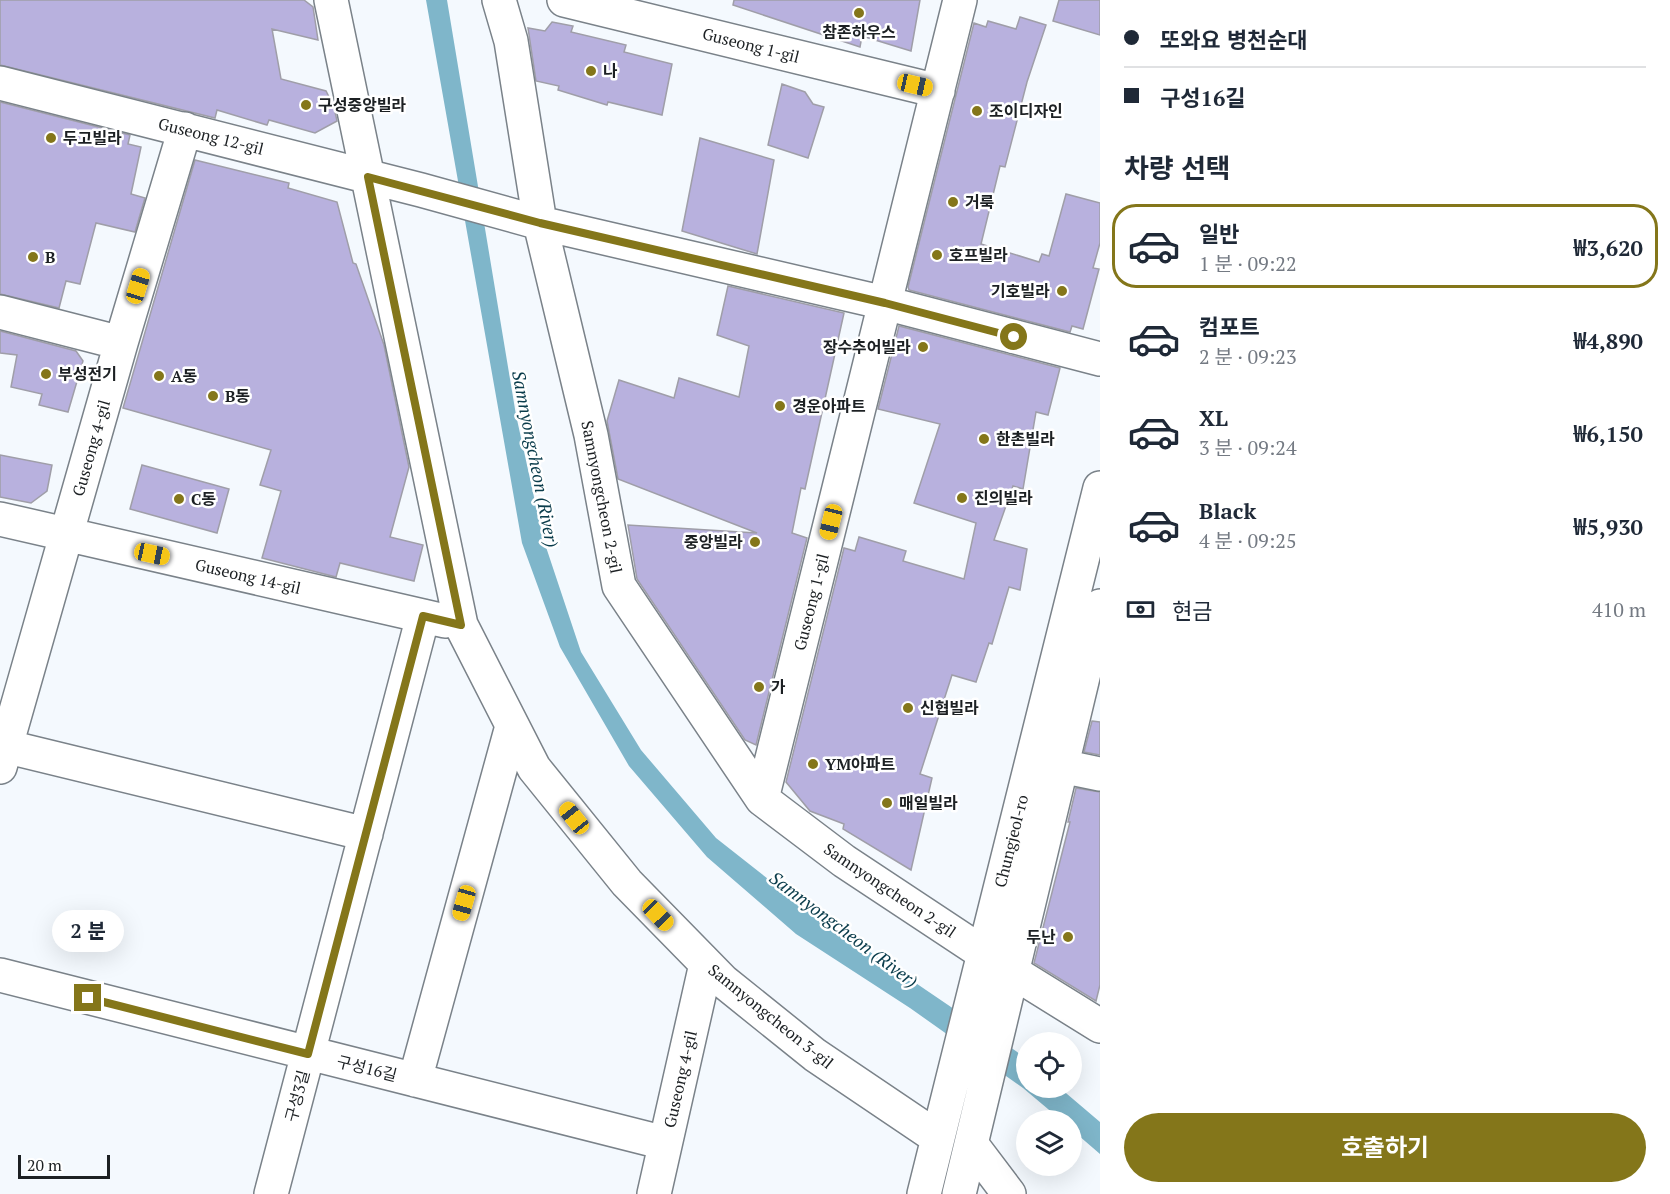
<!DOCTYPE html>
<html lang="ko">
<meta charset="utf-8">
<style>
:root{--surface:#fff;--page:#f2f2f3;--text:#1f2937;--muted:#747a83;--line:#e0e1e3;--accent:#84761a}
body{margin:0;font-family:"PT Serif","Noto Sans KR",serif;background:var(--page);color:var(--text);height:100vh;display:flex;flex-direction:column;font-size:22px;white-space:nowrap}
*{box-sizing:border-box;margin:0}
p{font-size:20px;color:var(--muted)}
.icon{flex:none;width:33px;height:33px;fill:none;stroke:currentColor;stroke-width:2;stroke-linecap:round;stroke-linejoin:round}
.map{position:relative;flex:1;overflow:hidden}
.drawer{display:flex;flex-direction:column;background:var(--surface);width:570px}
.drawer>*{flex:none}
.top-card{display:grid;align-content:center;height:132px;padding:0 24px;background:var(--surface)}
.tools{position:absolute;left:1016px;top:1032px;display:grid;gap:12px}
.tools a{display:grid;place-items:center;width:66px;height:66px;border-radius:50%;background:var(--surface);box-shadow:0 6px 24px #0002;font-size:30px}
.scale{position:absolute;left:18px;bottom:15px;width:92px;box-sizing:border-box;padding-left:6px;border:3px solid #1c2023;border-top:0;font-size:16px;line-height:21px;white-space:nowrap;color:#1c2023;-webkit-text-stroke:4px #fff;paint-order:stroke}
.end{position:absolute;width:27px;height:27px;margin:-14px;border:8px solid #84761a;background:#fff;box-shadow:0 0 0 3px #fff}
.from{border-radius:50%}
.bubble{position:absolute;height:42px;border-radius:21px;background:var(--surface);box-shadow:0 6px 24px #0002;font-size:20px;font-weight:700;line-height:42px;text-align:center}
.car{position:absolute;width:18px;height:36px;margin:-18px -9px;border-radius:8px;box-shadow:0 0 4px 2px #0007;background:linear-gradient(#f5c518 24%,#345 0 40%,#f5c518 0 76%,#345 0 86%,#f5c518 0)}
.top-card b{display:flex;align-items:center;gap:21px;height:57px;font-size:22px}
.top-card b+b{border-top:2px solid var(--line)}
.top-card i{width:15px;height:15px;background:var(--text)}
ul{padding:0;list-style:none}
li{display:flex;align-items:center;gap:18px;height:84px;margin:0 12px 9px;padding:0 12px;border:3px solid transparent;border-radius:24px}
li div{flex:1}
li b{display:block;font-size:22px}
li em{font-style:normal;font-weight:700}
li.active{border-color:var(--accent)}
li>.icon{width:54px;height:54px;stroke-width:1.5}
h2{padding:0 24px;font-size:27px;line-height:72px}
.pay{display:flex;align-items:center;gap:15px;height:66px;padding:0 24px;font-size:22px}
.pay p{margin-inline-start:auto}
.button{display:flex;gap:12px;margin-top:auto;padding:12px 24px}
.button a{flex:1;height:69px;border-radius:36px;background:var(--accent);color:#fff;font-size:24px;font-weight:700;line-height:69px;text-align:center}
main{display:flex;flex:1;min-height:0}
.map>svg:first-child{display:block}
.water{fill:#7fb6ca}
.building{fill:#b8b1de;stroke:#9f9ea8;stroke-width:1.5}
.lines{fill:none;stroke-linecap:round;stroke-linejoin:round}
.minor-casing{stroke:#7a8289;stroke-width:36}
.minor{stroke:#fff;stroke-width:33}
.route{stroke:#84761a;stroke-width:8}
.poi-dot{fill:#84761a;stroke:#fff;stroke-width:2}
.labels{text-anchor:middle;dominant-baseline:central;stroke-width:5;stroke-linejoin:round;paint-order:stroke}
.poi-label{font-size:16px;font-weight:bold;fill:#1c2023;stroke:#fff;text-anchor:start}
.street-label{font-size:16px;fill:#1c2023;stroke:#fff}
.water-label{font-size:18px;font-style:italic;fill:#0a3c4b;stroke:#fff}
</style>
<main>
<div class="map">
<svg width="1100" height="1194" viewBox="0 0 1100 1194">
<rect width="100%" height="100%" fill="#f4f9fe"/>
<path class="water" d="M426,0H447L516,415L543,538L581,652L641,750L716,838L801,905L1026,1058V1088H1060L1100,1122V1154L1071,1129V1120H1061L1023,1088L910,1008L796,934L707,857L629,766L560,647L522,543Z"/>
<path class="building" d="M0,0H304L313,7L318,40L272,29L281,79L326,91L334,107L337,121L315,133L269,120L267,125L217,110L215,118L0,65Z
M734,0H920L911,51L862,36L860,47L733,5Z
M1059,0H1100V35L1053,21Z
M1020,17L1046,25L1027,82L1005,167L1000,166L981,244L1039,262L1042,254L1049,256L1066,194L1100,203V243L1093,268L1099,269L1083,329L1072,326L1070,332L909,290L908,287L974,23L986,27L988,21L1016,29Z
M552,22L573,26L571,32L626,45L624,52L672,64L662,115L608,102L607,105L558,90L559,86L536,81L528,28L545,31Z
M782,84L805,92L813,104L824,107L808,158L768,145Z
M0,102L130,135L128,144L141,147L131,194L145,198L135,232L96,223L80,284L66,281L59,308L0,294Z
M700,138L774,160L757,254L682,231Z
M195,160L289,183L288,188L337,202L353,263L356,264L384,345L409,467L390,537L423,545L414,581L340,563L336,577L262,558L281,491L260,485L271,450L123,408Z
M728,286L844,313L805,489L801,488L792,533L807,538L756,745L745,740L637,579L628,525L757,533L618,479L607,421L619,380L674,398L679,378L739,397L749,346L717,335Z
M899,326L1060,368L1048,415L1036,412L1023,489L1013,486L994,540L1027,549L1020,590L1009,587L992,644L989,643L976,682L952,675L920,774L932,778L911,870L843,829L844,824L810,811L786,782L844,548L855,551L859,537L906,551L903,561L964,579L976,523L914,503L940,424L878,409Z
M0,331L76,351L83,361L68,412L39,405L42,394L11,387L17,355L0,353Z
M0,455L52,465L47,491L31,503L0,497Z
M142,465L229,489L217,533L130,509Z
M1092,721L1100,722V755L1084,752Z
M1076,788L1100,792V985L1096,1001L1034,963L1070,822H1068Z"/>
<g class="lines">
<g class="minor-casing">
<path id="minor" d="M331,0L461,625L534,768L627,883L723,981L815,1055L938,1138
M499,0L511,41L540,223L591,435L619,586L762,799L844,861L983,953
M564,0L938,91
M0,83L421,190L540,223L885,303L1100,359
M0,312L121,343
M0,519L445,621
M0,745L366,834
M1061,766L1100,774
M0,767L121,343L185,129
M762,799L960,0
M1013,972L1100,1026
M0,975L665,1143
M415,1080L512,726
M972,1145L1009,1194
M271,1194L423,616
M654,1194L706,964
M924,1194L1100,488
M959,1194L1100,606"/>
</g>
<use href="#minor" class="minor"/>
</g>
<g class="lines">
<path class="route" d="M88,998L308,1054L423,616L461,625L368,177L540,223L885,303L1014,337"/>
</g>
<g class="poi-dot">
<circle cx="859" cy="13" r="6"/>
<circle cx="591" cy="71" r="6"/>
<circle cx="306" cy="105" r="6"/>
<circle cx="977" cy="111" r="6"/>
<circle cx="51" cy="138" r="6"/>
<circle cx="953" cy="202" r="6"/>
<circle cx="937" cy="255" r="6"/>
<circle cx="33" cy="257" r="6"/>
<circle cx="1062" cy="291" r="6"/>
<circle cx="923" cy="347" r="6"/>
<circle cx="46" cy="374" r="6"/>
<circle cx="159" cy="376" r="6"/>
<circle cx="213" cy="396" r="6"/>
<circle cx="780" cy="406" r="6"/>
<circle cx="984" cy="439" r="6"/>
<circle cx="962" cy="498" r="6"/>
<circle cx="179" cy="499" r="6"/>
<circle cx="755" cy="542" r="6"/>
<circle cx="759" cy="687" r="6"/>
<circle cx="908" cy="708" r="6"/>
<circle cx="813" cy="764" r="6"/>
<circle cx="887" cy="803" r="6"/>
<circle cx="1068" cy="937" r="6"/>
</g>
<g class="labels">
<g class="poi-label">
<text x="859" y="32" text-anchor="middle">참존하우스</text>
<text x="603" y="71">나</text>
<text x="318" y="105">구성중앙빌라</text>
<text x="989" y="111">조이디자인</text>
<text x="63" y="138">두고빌라</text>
<text x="965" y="202">거룩</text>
<text x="949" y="255">호프빌라</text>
<text x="45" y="257">B</text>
<text x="1050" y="291" text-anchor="end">기호빌라</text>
<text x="911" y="347" text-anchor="end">장수추어빌라</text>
<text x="58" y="374">부성전기</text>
<text x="171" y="376">A동</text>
<text x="225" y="396">B동</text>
<text x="792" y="406">경운아파트</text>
<text x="996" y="439">한촌빌라</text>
<text x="974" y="498">진의빌라</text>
<text x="191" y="499">C동</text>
<text x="743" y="542" text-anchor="end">중앙빌라</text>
<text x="771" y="687">가</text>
<text x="920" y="708">신협빌라</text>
<text x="825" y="764">YM아파트</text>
<text x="899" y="803">매일빌라</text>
<text x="1056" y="937" text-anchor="end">두난</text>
</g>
<g class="street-label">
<text transform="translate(751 45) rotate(14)">Guseong 1-gil</text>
<text transform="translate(211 136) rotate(14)">Guseong 12-gil</text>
<text transform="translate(91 448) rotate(-74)">Guseong 4-gil</text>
<text transform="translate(602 497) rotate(79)">Samnyongcheon 2-gil</text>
<text transform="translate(248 576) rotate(13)">Guseong 14-gil</text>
<text transform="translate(811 602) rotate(-76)">Guseong 1-gil</text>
<text transform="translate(1011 841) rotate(-76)">Chungjeol-ro</text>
<text transform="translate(890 890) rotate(34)">Samnyongcheon 2-gil</text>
<text transform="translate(771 1016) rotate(39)">Samnyongcheon 3-gil</text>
<text transform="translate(367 1068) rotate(14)">구성16길</text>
<text transform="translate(680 1079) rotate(-77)">Guseong 4-gil</text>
<text transform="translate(297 1096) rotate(-75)">구성3길</text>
</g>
<g class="water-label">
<text transform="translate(536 459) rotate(79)">Samnyongcheon (River)</text>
<text transform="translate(844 929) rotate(37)">Samnyongcheon (River)</text>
</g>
</g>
</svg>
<div class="tools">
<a><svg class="icon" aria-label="locate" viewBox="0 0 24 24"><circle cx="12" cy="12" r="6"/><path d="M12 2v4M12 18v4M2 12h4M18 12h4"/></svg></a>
<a><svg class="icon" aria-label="layers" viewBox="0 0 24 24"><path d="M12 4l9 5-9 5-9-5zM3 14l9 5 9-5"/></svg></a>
</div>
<div class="scale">20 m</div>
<i class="end from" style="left:1014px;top:337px"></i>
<i class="end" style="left:88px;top:998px"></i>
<div class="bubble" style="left:52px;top:910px;width:72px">2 분</div>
<i class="car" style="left:915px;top:85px;rotate:103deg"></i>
<i class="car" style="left:138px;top:286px;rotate:17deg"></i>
<i class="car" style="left:831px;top:522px;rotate:194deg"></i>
<i class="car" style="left:152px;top:554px;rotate:102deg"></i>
<i class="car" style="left:574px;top:818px;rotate:321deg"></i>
<i class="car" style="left:464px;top:903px;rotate:196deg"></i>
<i class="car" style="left:658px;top:915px;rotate:136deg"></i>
</div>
<section class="drawer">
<div class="top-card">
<b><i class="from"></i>또와요 병천순대</b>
<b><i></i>구성16길</b>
</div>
<h2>차량 선택</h2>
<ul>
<li class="active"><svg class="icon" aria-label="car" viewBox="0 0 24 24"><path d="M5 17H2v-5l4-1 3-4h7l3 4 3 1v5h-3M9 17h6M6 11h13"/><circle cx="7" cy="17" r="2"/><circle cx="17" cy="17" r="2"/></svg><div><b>일반</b><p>1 분 · 09:22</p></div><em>₩3,620</em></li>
<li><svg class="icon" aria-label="car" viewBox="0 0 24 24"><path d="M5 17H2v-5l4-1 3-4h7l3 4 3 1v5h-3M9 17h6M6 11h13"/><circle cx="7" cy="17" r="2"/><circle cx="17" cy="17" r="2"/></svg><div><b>컴포트</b><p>2 분 · 09:23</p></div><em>₩4,890</em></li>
<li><svg class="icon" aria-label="car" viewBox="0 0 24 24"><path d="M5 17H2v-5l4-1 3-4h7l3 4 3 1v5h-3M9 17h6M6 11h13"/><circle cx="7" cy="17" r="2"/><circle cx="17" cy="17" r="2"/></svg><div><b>XL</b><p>3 분 · 09:24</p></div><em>₩6,150</em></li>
<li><svg class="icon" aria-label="car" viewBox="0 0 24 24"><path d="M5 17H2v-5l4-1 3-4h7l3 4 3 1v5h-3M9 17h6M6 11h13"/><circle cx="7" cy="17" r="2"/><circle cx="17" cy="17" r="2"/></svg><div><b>Black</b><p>4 분 · 09:25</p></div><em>₩5,930</em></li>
</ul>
<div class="pay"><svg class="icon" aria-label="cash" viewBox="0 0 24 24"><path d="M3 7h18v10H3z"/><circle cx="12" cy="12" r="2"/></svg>현금<p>410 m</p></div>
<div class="button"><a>호출하기</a></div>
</section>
</main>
